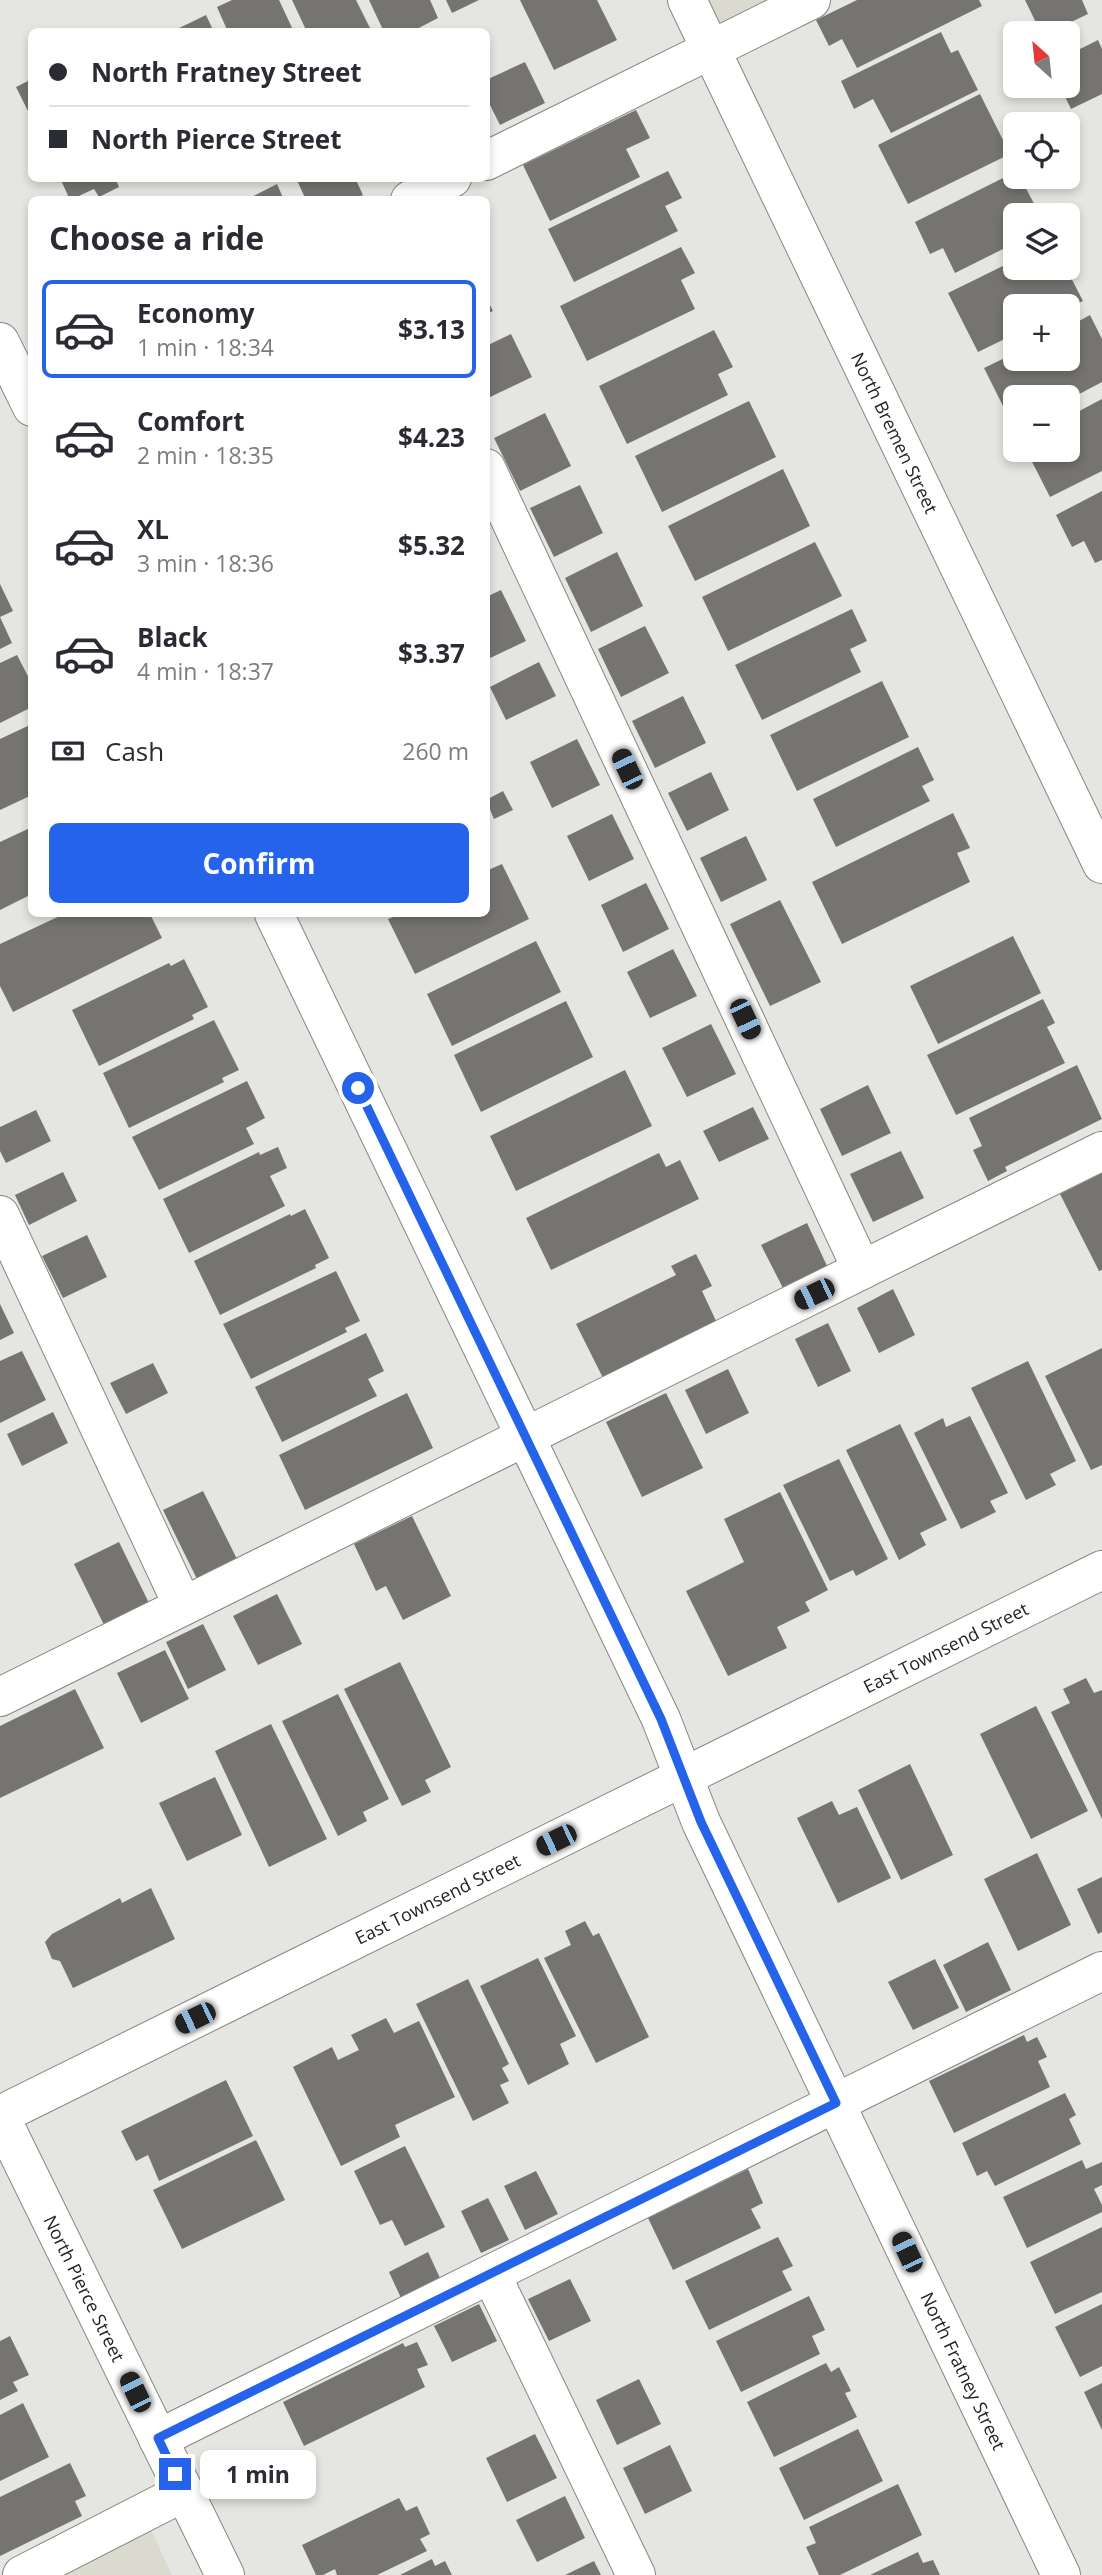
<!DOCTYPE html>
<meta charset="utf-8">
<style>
:root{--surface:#fff;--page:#f2f2f3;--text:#2b2b33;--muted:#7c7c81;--line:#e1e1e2;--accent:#2563eb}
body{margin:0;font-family:"Open Sans",sans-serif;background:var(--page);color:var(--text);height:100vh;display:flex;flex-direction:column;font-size:26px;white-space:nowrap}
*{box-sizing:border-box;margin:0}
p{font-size:23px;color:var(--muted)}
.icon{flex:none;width:38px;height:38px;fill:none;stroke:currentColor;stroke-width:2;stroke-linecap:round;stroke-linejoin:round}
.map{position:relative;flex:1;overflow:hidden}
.details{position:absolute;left:28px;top:196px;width:462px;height:721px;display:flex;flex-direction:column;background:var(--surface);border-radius:10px;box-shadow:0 4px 10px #0003}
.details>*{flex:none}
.hud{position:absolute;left:28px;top:28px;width:462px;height:154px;border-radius:10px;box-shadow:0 4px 10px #0003;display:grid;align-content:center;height:154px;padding:0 21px;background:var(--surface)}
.needle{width:46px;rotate:333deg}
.fabs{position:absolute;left:1003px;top:21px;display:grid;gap:14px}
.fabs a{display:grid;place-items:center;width:77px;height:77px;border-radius:10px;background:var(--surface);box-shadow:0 4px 10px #0003;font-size:35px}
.end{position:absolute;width:32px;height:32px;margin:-16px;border:9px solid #2563eb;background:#fff;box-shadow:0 0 0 4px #fff}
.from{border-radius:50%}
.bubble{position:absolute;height:49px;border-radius:10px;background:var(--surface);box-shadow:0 4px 10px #0003;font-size:23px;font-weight:700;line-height:49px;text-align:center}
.car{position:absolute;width:21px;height:42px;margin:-21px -10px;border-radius:9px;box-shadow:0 0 5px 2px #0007;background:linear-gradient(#222 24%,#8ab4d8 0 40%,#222 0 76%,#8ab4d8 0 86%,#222 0)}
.hud b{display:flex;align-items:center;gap:24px;height:66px;font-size:26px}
.hud b+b{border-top:2px solid var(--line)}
.hud i{width:18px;height:18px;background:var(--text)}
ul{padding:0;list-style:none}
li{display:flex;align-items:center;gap:21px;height:98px;margin:0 14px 10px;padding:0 7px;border:4px solid transparent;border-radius:10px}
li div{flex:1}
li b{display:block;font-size:26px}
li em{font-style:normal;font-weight:700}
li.on{border-color:var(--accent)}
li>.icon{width:63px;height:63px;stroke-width:1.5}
h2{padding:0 21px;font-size:32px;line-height:84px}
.pay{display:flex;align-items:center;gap:18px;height:77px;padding:0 21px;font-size:26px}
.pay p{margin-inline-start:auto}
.button{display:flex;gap:14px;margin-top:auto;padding:14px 21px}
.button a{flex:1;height:80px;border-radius:10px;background:var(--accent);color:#fff;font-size:28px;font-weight:700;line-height:80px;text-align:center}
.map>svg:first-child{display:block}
.built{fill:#dbdacf}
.building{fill:#757471}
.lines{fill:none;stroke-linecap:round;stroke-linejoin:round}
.minor-casing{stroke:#868682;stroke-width:40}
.minor{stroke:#fff;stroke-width:38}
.route{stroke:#2563eb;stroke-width:9}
.labels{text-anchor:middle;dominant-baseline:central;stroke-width:5;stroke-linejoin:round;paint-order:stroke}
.street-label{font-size:18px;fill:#232321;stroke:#f3f2ee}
</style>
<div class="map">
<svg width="1102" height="2575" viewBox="0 0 1102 2575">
<rect width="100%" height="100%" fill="#e5e5e1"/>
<path class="built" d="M687,0H811L710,49Z
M151,2530L172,2575H54Z"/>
<path class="building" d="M232,0H279L294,32H228L217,7Z
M292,0H356L372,32H307Z
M369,0H430L438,18L411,32H384Z
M446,0H479L452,13Z
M520,0H597L617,40L554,70Z
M857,0H979L982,6L857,68L842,39L829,46L816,20Z
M1025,0H1082L1088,14L1048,33H1041Z
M206,15L214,32H171Z
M941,32L951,53L958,50L978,90L891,133L873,99L854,109L841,81Z
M1098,40L1102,49V94L1071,109L1060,86H1068V55Z
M525,62L545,103L500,125L486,97V80Z
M32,79V119L16,87Z
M980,94L1010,154L908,204L878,145Z
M636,110L650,138L626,149L640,177L550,221L523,165Z
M668,171L682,198L665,206L678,231L574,282L548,229Z
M1015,172V177H1020L1040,215H1015V243L955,273L943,248L930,254L915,222Z
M60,178H115L119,187L99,197L94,189L70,200Z
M296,178H355L363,195L353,200H306Z
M277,184L284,200H246Z
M681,247L695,273L681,280L695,309L587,361L560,306Z
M1015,260V268H1066L1083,301L1068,308V306H1015V334L978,352L948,293Z
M486,297L493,311L486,314Z
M1090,315L1102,339V382L1068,400V397H1015V430L984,368L1015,353V359H1068V327Z
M714,330L733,367L718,374L728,395L627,444L599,386Z
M511,334L532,377L486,399V346Z
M1102,399V471L1050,497L1026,450H1068V417Z
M749,401L776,457L662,512L635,456Z
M545,413L571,466L520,491L494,438Z
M783,469L810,526L695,581L668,526Z
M580,485L603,533L554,557L530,508Z
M1102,491V560L1095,563L1084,541L1072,547L1056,515Z
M815,542L842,596L728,651L702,597Z
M617,552L643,606L591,632L565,578Z
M0,584L13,611L0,617Z
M501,590L526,641L486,660V597Z
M852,609L867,641L850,649L861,672L762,720L735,665Z
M0,617L12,643L0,649Z
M645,626L669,673L621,697L598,649Z
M17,655L32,684V707L0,723V663Z
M539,662L556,696L506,720L490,687Z
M882,681L909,737L797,791L770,735Z
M683,696L706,743L655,768L632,721Z
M32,724V795L0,810V739Z
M577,739L600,785L552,808L530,762Z
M918,747L934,780L922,786L930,801L836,847L813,799Z
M711,772L729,810L687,831L668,793Z
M503,791L513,810L494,819L486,800Z
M953,813L970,848L957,853L970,882L842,944L812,882Z
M612,814L634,859L589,881L567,836Z
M32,827V894L0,910V842Z
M746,836L767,880L721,902L700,858Z
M502,864L529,919L415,974L388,919L400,914H486V871Z
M646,883L669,929L623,952L601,905Z
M780,900L821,982L770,1006L730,924Z
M64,914H150L162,938L13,1012L0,986V944Z
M1013,936L1041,993L938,1044L910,986Z
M536,941L561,992L452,1046L427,994Z
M673,949L697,996L650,1018L627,972Z
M184,959L208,1007L192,1015L194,1019L99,1066L72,1010L169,963L171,966Z
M1043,999L1055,1023L1047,1027L1065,1063L956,1115L927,1055Z
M566,1001L593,1057L481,1112L454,1055Z
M214,1020L239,1070L222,1078L224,1082L129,1128L103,1073Z
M711,1024L736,1074L687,1097L662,1048Z
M1077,1065L1102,1119L1005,1167L1007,1171L988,1181L973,1150L982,1146L969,1118Z
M625,1070L652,1126L516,1191L490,1136Z
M247,1081L265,1118L246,1128L254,1144L159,1190L132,1137Z
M868,1085L891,1133L842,1156L820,1109Z
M753,1107L769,1139L719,1162L703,1131Z
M36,1110L51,1141L6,1163L0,1151V1127Z
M278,1147L287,1168L270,1176L285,1206L189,1253L163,1199L259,1152L260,1155Z
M901,1151L924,1198L873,1222L850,1174Z
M659,1153L666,1167L680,1160L699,1199L551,1270L526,1218Z
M63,1172L77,1201L29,1225L15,1195Z
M1102,1173V1270L1099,1271L1060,1194Z
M305,1209L329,1258L315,1265L316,1268L220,1315L194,1261L290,1214L291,1216Z
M807,1223L828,1268L784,1290L761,1245Z
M87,1235L107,1277L63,1298L42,1256Z
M696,1254L712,1286L702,1291L717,1323L603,1378L576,1324L676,1275L671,1266Z
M336,1271L360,1321L345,1328L347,1332L251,1379L223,1324Z
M893,1289L915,1335L879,1353L857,1308Z
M0,1304L14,1333L0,1340Z
M828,1323L851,1371L818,1387L795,1339Z
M366,1333L384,1371L368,1379L377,1396L282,1442L255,1387Z
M1102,1348V1465L1091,1470L1045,1376Z
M22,1351L46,1400L0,1423V1361Z
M1028,1361L1076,1461L1050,1474L1056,1485L1026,1500L971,1388Z
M153,1363L168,1393L126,1414L110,1383Z
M728,1369L749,1413L706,1434L685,1390Z
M407,1393L433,1448L305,1510L279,1455Z
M666,1393L703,1468L642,1497L606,1422Z
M53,1412L68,1443L22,1466L7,1434Z
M970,1416L1008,1493L990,1501L996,1512L961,1529L914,1433L943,1418L946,1427Z
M900,1424L947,1520L920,1533L926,1545L899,1560L846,1450Z
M839,1459L888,1559L856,1576L853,1570L830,1581L783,1485Z
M203,1491L238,1561L198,1581L163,1510Z
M780,1492L828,1590L805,1602L810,1611L777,1627L787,1648L728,1676L686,1591L744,1562L724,1519Z
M412,1516L451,1596L403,1620L386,1586L376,1591L354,1544Z
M119,1542L149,1603L104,1625L74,1564Z
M277,1594L302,1644L258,1665L233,1616Z
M203,1624L226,1670L188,1689L166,1642Z
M165,1650L189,1699L141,1723L117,1673Z
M400,1662L451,1767L425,1780L431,1792L402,1806L344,1689Z
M1086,1678L1094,1693L1102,1690V1819L1051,1712L1070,1703L1063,1689Z
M75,1689L104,1748L0,1798V1726Z
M338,1694L389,1799L363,1812L367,1821L338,1836L282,1721Z
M1036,1706L1088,1811L1031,1839L980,1734Z
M271,1724L327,1839L269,1867L215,1751Z
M910,1764L953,1855L901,1880L858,1790Z
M215,1777L242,1835L187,1861L159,1803Z
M832,1801L839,1815L857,1807L891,1878L838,1903L797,1818Z
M1037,1853L1071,1925L1018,1951L984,1879Z
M1102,1877V1932L1098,1934L1077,1889Z
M151,1888L175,1939L73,1988L60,1961L52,1959L45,1942L52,1934L120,1898L122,1903Z
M585,1921L593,1936L599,1933L649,2037L596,2063L544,1958L571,1945L565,1931Z
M988,1942L1011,1990L966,2012L943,1965Z
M538,1958L576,2036L560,2044L569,2064L528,2085L480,1986Z
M935,1959L959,2008L913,2030L888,1982Z
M468,1979L509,2064L502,2068L509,2081L500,2085L509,2103L473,2121L416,2004Z
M386,2018L394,2033L419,2021L455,2097L395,2125L400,2137L341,2166L293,2067L332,2047L338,2060L359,2050L351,2035Z
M1024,2035L1027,2042L1037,2037L1047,2057L1038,2061L1050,2087L954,2133L929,2081Z
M226,2080L253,2136L159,2181L148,2155L136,2161L121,2131Z
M1065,2093L1076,2115L1069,2119L1081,2144L995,2186L987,2171L977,2176L962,2143Z
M256,2140L285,2200L182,2249L153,2190Z
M405,2146L445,2227L405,2246L392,2220L380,2225L354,2171Z
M1082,2160L1086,2169L1102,2162V2185L1094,2189L1102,2205V2212L1027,2248L1003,2197Z
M748,2169L763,2203L751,2209L761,2228L673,2270L648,2218Z
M536,2171L558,2214L525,2230L504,2186Z
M488,2198L509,2240L481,2253L461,2211Z
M1102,2227V2292L1055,2314L1030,2262Z
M778,2237L793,2266L782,2271L792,2290L709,2330L685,2281Z
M428,2252L440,2278L401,2298L389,2272Z
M570,2279L591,2321L549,2341L528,2299Z
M809,2296L825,2330L812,2336L820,2354L741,2392L716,2341Z
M479,2304L497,2341L452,2362L434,2326Z
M1102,2304V2366L1080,2377L1055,2327Z
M10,2336L29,2375L13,2382L18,2391L0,2400V2341Z
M417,2342L428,2365L417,2369L425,2387L304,2446L283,2402L403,2343L405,2347Z
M826,2363L831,2372L839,2367L851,2391L845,2393L857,2417L774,2457L747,2402Z
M639,2379L661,2424L617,2445L596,2400Z
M1102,2383V2430L1084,2392Z
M23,2403L49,2457L0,2481V2415Z
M858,2429L883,2481L804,2520L779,2468Z
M535,2434L557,2478L507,2502L486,2458Z
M670,2445L692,2491L645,2514L623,2468Z
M70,2463L86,2496L75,2501L82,2516L0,2556V2497Z
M898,2484L922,2535L840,2575H819L806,2547L816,2543L809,2527Z
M565,2496L585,2538L537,2562L516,2520Z
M399,2498L406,2511L417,2506L430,2534L420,2539L427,2551L377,2575H337L335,2569L323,2575H316L302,2545Z
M918,2552L923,2563L933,2560L940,2575H870Z
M432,2559L435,2566L445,2561L452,2575H400Z
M594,2561L601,2575H565Z"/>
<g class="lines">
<g class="minor-casing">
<g id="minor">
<path id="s1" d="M687,0L1102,864"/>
<path d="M486,161L811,0"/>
<path d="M410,200L452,178"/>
<path d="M0,342L32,407"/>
<path d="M486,468L862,1270"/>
<path id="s2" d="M274,914L661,1719L701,1822L1061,2575"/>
<path d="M0,1215L183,1606"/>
<path d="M0,1697L1102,1151"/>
<path id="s3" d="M0,2115L1102,1570"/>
<path id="s4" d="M0,2116L225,2575"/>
<path d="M491,2274L636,2575"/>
<path d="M158,2439L1102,1971"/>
<path d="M22,2575L184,2492"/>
</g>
</g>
<use href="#minor" class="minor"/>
</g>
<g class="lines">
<path class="route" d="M175,2474L158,2438L836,2103L701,1822L661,1719L358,1088"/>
</g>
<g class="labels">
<g class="street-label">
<text stroke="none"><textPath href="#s1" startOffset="480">North Bremen Street</textPath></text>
<text stroke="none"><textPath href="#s3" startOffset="1055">East Townsend Street</textPath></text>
<text stroke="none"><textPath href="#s3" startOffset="488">East Townsend Street</textPath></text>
<text stroke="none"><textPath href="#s4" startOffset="192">North Pierce Street</textPath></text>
<text stroke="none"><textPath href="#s2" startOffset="1612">North Fratney Street</textPath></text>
</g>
</g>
</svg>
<div class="fabs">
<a><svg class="needle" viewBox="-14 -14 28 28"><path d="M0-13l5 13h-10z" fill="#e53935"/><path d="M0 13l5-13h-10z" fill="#7c7c81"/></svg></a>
<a><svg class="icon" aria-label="locate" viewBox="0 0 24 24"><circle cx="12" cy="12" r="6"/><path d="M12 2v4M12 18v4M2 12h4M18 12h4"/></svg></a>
<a><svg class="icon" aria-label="layers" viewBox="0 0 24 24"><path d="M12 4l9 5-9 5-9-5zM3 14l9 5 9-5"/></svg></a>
<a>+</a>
<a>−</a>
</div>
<i class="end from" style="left:358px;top:1088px"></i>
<i class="end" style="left:175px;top:2474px"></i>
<div class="bubble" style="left:200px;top:2450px;width:116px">1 min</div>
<i class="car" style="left:627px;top:769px;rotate:335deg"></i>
<i class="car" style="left:745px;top:1019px;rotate:155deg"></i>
<i class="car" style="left:814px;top:1294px;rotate:244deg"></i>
<i class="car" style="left:556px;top:1840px;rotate:244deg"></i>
<i class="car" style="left:195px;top:2018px;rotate:244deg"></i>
<i class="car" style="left:907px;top:2252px;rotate:335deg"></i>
<i class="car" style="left:135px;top:2392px;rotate:334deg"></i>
<div class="hud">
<b><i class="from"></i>North Fratney Street</b>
<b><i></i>North Pierce Street</b>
</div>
<section class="details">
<h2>Choose a ride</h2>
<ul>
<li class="on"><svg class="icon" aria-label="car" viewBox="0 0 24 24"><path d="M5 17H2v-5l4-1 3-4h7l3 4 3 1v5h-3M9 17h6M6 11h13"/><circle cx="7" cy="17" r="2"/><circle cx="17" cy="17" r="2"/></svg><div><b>Economy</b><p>1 min · 18:34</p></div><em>$3.13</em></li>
<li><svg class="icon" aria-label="car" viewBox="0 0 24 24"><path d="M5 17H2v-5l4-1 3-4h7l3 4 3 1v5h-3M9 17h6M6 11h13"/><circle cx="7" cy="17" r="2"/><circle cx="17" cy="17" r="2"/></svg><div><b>Comfort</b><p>2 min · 18:35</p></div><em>$4.23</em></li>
<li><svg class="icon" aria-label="car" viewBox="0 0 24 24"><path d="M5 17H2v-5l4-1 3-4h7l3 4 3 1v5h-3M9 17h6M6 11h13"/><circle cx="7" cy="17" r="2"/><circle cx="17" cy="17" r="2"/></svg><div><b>XL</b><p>3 min · 18:36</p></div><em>$5.32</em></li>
<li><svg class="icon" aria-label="car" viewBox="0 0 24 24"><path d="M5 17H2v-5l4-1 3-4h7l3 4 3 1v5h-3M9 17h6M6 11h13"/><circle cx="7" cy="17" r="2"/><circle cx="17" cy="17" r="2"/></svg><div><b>Black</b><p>4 min · 18:37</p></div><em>$3.37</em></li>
</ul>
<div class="pay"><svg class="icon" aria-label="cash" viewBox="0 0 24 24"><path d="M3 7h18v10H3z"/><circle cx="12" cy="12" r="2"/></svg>Cash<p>260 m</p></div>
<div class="button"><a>Confirm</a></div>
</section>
</div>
